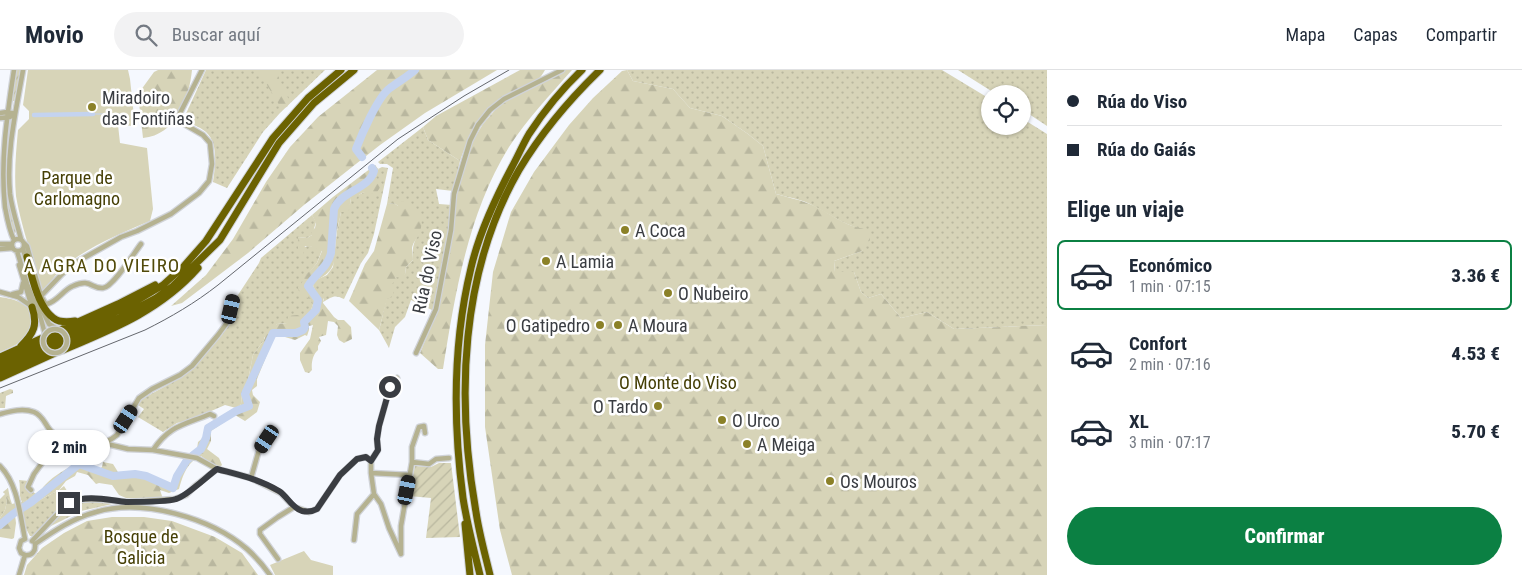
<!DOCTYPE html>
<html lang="es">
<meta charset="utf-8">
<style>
:root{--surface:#fff;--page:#f2f2f3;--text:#1f2937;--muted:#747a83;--line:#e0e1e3;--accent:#0b8043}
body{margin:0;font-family:"Roboto Condensed",sans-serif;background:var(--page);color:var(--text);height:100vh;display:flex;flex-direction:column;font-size:19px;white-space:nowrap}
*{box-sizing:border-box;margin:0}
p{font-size:16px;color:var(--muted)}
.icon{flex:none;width:28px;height:28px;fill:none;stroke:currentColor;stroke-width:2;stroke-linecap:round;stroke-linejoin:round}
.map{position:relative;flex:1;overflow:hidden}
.side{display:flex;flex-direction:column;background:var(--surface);width:475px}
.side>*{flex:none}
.banner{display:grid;align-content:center;height:110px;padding:0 20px;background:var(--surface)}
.fabs{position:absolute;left:981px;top:15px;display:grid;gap:10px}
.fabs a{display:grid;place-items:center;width:50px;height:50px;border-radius:50%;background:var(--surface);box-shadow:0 1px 4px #0004;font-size:25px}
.end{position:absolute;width:22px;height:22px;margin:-11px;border:6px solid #3a3d42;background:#fff;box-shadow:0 0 0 2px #fff}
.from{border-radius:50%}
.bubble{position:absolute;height:35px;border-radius:18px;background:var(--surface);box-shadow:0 1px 4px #0004;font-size:16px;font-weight:800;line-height:35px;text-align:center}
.car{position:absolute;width:15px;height:30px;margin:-15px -8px;border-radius:6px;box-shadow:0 0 4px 1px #0007;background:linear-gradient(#222 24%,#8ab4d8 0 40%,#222 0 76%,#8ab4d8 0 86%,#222 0)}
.banner b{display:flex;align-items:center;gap:18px;height:48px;font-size:19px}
.banner b+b{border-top:1px solid var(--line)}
.banner i{width:12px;height:12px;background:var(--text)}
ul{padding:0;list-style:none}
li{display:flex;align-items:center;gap:15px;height:70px;margin:0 10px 8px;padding:0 10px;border:2px solid transparent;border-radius:8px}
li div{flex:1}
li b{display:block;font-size:19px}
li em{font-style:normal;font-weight:800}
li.active{border-color:var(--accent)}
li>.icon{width:45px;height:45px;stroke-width:1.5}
h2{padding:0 20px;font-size:22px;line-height:60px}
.primary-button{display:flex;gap:10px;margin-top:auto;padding:10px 20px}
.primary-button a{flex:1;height:58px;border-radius:30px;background:var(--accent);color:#fff;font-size:20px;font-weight:800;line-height:58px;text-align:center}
header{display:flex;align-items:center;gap:30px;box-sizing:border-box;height:70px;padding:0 25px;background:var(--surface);border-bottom:1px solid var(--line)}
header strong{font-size:24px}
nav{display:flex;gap:28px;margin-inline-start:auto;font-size:18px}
.search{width:350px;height:45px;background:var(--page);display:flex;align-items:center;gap:12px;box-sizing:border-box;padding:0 18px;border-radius:28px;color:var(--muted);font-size:19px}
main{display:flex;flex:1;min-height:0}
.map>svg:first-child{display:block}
.grass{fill:url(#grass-dots)}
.forest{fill:url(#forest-firs)}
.park{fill:#d7d4b8}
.garden{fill:url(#garden-furrows)}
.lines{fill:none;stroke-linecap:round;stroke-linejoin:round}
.stream{stroke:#c4d3ef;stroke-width:1}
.canal{stroke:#c4d3ef;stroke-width:4.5}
.river{stroke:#c4d3ef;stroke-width:8}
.minor-casing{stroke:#d0d3d8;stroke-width:7}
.highway-casing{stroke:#d0d3d8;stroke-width:9}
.minor{stroke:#b5b291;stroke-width:4.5}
.highway{stroke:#6b6201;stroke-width:7}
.rail{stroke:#64676d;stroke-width:1}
.minor-bridge-casing{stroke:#d0d3d8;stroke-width:7;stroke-linecap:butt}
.minor-bridge{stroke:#b5b291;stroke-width:4.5}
.route{stroke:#3a3d42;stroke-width:6}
.poi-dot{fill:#8b8128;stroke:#fff;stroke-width:2}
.labels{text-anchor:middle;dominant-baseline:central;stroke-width:5;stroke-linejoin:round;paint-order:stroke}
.poi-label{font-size:18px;fill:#3a3d42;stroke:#fff;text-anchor:start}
.park-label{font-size:18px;fill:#453f05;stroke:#fff}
.street-label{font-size:18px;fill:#3a3d42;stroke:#fff}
.neighbourhood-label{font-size:19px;letter-spacing:1px;fill:#514a0a;stroke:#fff}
</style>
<header>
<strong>Movio</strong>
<div class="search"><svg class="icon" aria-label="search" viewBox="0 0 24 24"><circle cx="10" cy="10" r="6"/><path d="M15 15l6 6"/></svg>Buscar aquí</div>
<nav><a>Mapa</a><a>Capas</a><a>Compartir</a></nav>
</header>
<main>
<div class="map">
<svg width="1047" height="505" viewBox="0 0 1047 505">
<defs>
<pattern id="grass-dots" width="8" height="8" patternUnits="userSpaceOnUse" patternTransform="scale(1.25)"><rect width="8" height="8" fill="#d7d4b8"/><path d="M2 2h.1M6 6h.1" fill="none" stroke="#b9b79f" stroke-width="1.8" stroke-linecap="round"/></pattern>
<pattern id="forest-firs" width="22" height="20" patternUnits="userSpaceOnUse" patternTransform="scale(1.25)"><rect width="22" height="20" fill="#d7d4b8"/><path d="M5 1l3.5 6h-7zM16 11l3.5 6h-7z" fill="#b9b79f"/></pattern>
<pattern id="garden-furrows" width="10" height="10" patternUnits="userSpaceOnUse" patternTransform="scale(1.25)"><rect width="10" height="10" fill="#d7d4b8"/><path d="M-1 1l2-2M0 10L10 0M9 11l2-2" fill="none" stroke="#b9b79f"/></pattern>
</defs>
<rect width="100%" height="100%" fill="#f5f8fe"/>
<path class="grass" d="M206,0H325L280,43L263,62L227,118L213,112C215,97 219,74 206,62C200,57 191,54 185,50L184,48Z
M627,0H942L990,29V56H1022L1023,49L1047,64V255L954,259L927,242L901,248L881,224L868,228L861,222L854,202H835L834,191L862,181L869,160C847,158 830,144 810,134C800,129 787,127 776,124L763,76L748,64L722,46L690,38L673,19L633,11Z
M958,0H1047V56L1023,40L1022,24H996Z
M423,57L428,70L460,91L453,121L436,119L439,134L452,135L449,158L435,235L432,240L411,230L405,247L395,257L389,278L379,260C383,248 387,218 394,209C397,206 401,205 405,204L406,197L413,190C412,179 413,173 419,163L398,136L394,133L387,134L393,98L387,94H380L378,92Z
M382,97L388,98L374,164L368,183L361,193L344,229C334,224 332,227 323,232L324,229L315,220L313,215L314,211L327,205L333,197L337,161L341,142L350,134L351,128L365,122L376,107L379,100L378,99Z
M312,145L316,152L312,165L307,168L298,167V181C307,174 311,175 322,180L317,193L308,204L313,234L311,240L307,244L287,253L277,254L264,268V270L253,285L248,310L242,324L241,334L236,338L225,335L193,349L177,353L163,362L138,347L144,339L138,335L142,329L182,307L221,266L231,252L236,228L259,193L261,188Z
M10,319L13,320V323L6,326L5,338H0V323Z
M19,410L29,411L28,419L38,425L29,430L22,432C18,424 21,417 19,410Z
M64,416L69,424L63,429L66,433L52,446L34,466H30L24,455L23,443L32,434L59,420Z
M8,418L10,428H6L7,431L5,440L0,448V429L5,424L3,422Z
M76,431H93L117,433L81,441L47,458L63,440Z"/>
<path class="forest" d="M158,0H192C189,29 176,65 143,68L138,24L154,2Z
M258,0H275L290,32L287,37L281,38Z
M377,0H497L425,43L380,75L304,135L248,183L182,233L171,236L206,205L233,169L266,112L290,77L318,47Z
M520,0H545C543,3 541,7 538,9C528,17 514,21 503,28C480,42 469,65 460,91L428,70L423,57L436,46Z
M565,0H572C550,25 527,49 509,77C468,143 455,224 443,299H438L420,283L439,237L453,161L456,126L472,72L483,54L496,39L506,31Z
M627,0L633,11L673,19L690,38L722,46L748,64L763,76L776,124C786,127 797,129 807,133C829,141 844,158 869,159L870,170L862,181L834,191L835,202H854L861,222L868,228L881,224L901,248L927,242L954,259L1047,255V505H512L500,460L485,357V275L493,202L511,142L534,102L569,55L593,28L622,1Z
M375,95L379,100V104L376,107L382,114L376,124C366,125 363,118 355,130L351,128L349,140L346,142H341C340,150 337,157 336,165C333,189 340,199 315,211L313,215L315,220L324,225L323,233L334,247L338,250H344L351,257L352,269L344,273L339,270L337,265L338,256L334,252L328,251L326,265L319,267L321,271L318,276V280C313,284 311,293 312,300L309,303L305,302L300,290V283L310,269L313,255L309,256V260L307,266L305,265L295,270L285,267L282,264L275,265L257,309V316L252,320L253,325L260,332L257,342L245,351L235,345L211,361V371L207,379L219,388L222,395L220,397L217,398L201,386C187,392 183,405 179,419L169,423L160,420L163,429L126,428L119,425L112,415L99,413L96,414L88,405L77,402L75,406L66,411L59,420L32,434L25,443L15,445L16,453L14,468L12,469L0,467V448L5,440L7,431L6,428L8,427L10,428L12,434C20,432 28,431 35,427C41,423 41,419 45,415C54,405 68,398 79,392L99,399L102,397L103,392L113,394L118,402C141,403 152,407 172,416C178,400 184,388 197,379L198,372L204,367L206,357L208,354L241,334L242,324L248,310L253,285L264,270L267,260L277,254L287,253L288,246L297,245L301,246L311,240L313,234L311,229C303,227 299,226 298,217L301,215L305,205L310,201L317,193L322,181L310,176H305L302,190L298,181V167L307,168L312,165L311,161L315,158L316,153L312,145L333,127Z
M402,131C418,134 426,148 419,164C417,169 413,172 412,178C412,182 413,186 413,190L406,197L405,204L402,208L396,207L395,211L392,214L394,221L392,227L387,229L379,260L349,231L365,194L374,181L387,134L394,133L398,136Z
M112,447H144L172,451L215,467L242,483L258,505H24L27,495L42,478L64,463L87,451Z"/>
<path class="park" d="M28,0H128L130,9L135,56L118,55L120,73L147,78L153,139L150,151C121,163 75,182 55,206C51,211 47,217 44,223H42C34,192 21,156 16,126C14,104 16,82 18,60L29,49V41L23,35Z
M0,227C14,229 32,233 32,250C32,259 28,266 21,271C15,276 7,279 0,282Z
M304,481L311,490L333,496V505H275L270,495Z"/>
<path class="garden" d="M16,0H21L14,31H11Z
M4,120H8L18,162L13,163L6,137Z
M439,393H451L460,467L426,468L431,428L409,426L415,396L431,397Z"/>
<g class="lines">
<path class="stream" d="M93,44H125"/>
<path class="canal" d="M34,45L93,44"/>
<path class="river" d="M362,87L356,79C361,66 378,26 390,18C398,12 407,7 415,0
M0,455L13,444L30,433L79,394L113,406L135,404L146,406L173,418L177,406L187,390L201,379L206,368L208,358L236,341L249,336L245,324L273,263H296L303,260L305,257L304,252L316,240L318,230L308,216C315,204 328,197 331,183L334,139C341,121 369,119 374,101L372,98"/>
<g class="minor-casing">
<path id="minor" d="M0,43L7,42
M0,48L10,47L12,44V43L7,42
M12 175a6 6 0 1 1 12 0a6 6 0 1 1-12 0Z
M21,169C17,154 12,139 10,124C6,82 16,41 23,0
M14,170C9,160 7,148 5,137C0,91 7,46 14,0
M24,173L27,176L41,226L45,233L47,234C58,231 63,220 73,216C91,208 91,219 103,218C113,217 134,183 141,174
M0,174H12
M0,179L13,178
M23,179L26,189
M17,181L27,214L41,249L45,264
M19,195L32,237
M0,222L18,227L31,236
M13,224L21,222L23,213
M41,226L62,204L75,193L121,167L137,161L171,144L199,123L209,111L212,94L210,73L203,65L179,51L178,47L202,0
M37,230L49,254L57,259
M416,283L436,239L451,160L454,124L470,71L478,55L490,40L504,29L562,0
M397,308L393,311L390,317L379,356L377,369L378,380L371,391V403L374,424L381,434L389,458L401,484
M0,344C11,341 23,338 34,342C44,346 45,356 52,362C68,377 100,380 117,365L139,328L152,319L180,305L192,296L218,265L229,250L233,228
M103,373L128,379L153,380L197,388L217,399L251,408L281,423L294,437L309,442L317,439L340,405L357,389L366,387L371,391
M153,380C170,355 184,355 210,344L214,346
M412,392L429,394L436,389L449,388
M0,396C18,414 20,445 25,469
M371,403L410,405
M251,408L259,380L267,369
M31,420L28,417L34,404L61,367
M354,470L357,444L374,424
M32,471L63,438L75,430L94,429L129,432L175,429L186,425L195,416L217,399
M35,474C54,461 73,448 96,442C142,428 211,448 247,479C256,487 263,495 270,505
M401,483V456L412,392V377L419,357L424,356L425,363
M25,485L21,483L19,478L21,471L25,469
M25,485C32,486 36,481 35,474
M278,489L260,464V460L278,447L294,437
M19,505L25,485"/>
</g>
<g class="highway-casing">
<path id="highway" d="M27,187C31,205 39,244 59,251C64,252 69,252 75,251
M21,276C34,263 38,255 32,237
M63,280C113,259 161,240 198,198
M0,287L118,234L155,215
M0,294L126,237L163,215L184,196L206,171L273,68L308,28L341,0
M0,301L119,248L156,228L173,216L220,170L279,73L314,33L354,0
M0,308L55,283
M465,454L470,505
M480,505C474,480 467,454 463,428C453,352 453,272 471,198C479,163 495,129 512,97C518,86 523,74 529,64C544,41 563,18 582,0
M490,505C485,484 479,463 476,442C456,329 460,202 519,100C540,65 571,28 600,0"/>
</g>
<use href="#minor" class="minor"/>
<use href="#highway" class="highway"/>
<path class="rail" d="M0,318L145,260C171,247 195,233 218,215L398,69L464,26L509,0"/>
<g class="minor-bridge-casing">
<path id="minor-bridge" d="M43 271a12 12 0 1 1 24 0a12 12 0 1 1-24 0Z"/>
</g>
<use href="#minor-bridge" class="minor-bridge"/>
</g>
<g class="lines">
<path class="route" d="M69,433C86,424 108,430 126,432C136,432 167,432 176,429C187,426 206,407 217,399C239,405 259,409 279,421C288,427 291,437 302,441C308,442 312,442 317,439L340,405L357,389L366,387L371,391L378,380L377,369L379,356L390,317"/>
</g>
<g class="poi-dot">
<circle cx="92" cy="37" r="5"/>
<circle cx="625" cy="160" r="5"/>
<circle cx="546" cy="191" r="5"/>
<circle cx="668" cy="223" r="5"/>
<circle cx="600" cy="255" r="5"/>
<circle cx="618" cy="255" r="5"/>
<circle cx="658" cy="336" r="5"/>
<circle cx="722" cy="350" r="5"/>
<circle cx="747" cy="374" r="5"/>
<circle cx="830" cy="411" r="5"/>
</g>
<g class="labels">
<g class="poi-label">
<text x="102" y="27">Miradoiro<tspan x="102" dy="21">das Fontiñas</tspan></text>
<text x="635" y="160">A Coca</text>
<text x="556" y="191">A Lamia</text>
<text x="678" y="223">O Nubeiro</text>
<text x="590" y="255" text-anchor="end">O Gatipedro</text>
<text x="628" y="255">A Moura</text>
<text x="648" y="336" text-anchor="end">O Tardo</text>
<text x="732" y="350">O Urco</text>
<text x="757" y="374">A Meiga</text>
<text x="840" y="411">Os Mouros</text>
</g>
<g class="park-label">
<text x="77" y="107">Parque de<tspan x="77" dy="21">Carlomagno</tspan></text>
<text x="678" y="312">O Monte do Viso</text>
<text x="141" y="466">Bosque de<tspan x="141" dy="21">Galicia</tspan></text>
</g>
<g class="street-label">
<text transform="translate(427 202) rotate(-78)">Rúa do Viso</text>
</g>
<g class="neighbourhood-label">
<text x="102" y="195">A AGRA DO VIEIRO</text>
</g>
</g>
</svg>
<div class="fabs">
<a><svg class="icon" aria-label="locate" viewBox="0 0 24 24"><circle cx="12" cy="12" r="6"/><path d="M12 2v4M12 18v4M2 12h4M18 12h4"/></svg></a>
</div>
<i class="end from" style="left:390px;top:317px"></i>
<i class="end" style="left:69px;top:433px"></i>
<div class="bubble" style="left:28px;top:360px;width:82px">2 min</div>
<i class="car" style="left:231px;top:239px;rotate:13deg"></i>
<i class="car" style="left:126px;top:349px;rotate:33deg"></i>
<i class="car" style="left:267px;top:369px;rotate:214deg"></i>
<i class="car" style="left:407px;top:420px;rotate:11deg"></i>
</div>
<section class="side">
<div class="banner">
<b><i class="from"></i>Rúa do Viso</b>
<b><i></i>Rúa do Gaiás</b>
</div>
<h2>Elige un viaje</h2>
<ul>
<li class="active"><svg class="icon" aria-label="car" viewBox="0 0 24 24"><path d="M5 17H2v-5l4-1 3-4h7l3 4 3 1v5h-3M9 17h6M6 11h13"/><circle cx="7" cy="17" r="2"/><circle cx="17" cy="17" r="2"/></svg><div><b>Económico</b><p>1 min · 07:15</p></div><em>3.36 €</em></li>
<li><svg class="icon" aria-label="car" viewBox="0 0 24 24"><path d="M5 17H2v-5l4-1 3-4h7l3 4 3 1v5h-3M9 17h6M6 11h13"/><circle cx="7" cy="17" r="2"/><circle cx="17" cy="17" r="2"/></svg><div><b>Confort</b><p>2 min · 07:16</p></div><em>4.53 €</em></li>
<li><svg class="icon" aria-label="car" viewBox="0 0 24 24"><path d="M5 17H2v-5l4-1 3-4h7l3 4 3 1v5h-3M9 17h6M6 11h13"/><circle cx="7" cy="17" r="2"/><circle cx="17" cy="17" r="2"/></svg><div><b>XL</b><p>3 min · 07:17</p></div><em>5.70 €</em></li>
</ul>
<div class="primary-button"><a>Confirmar</a></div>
</section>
</main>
